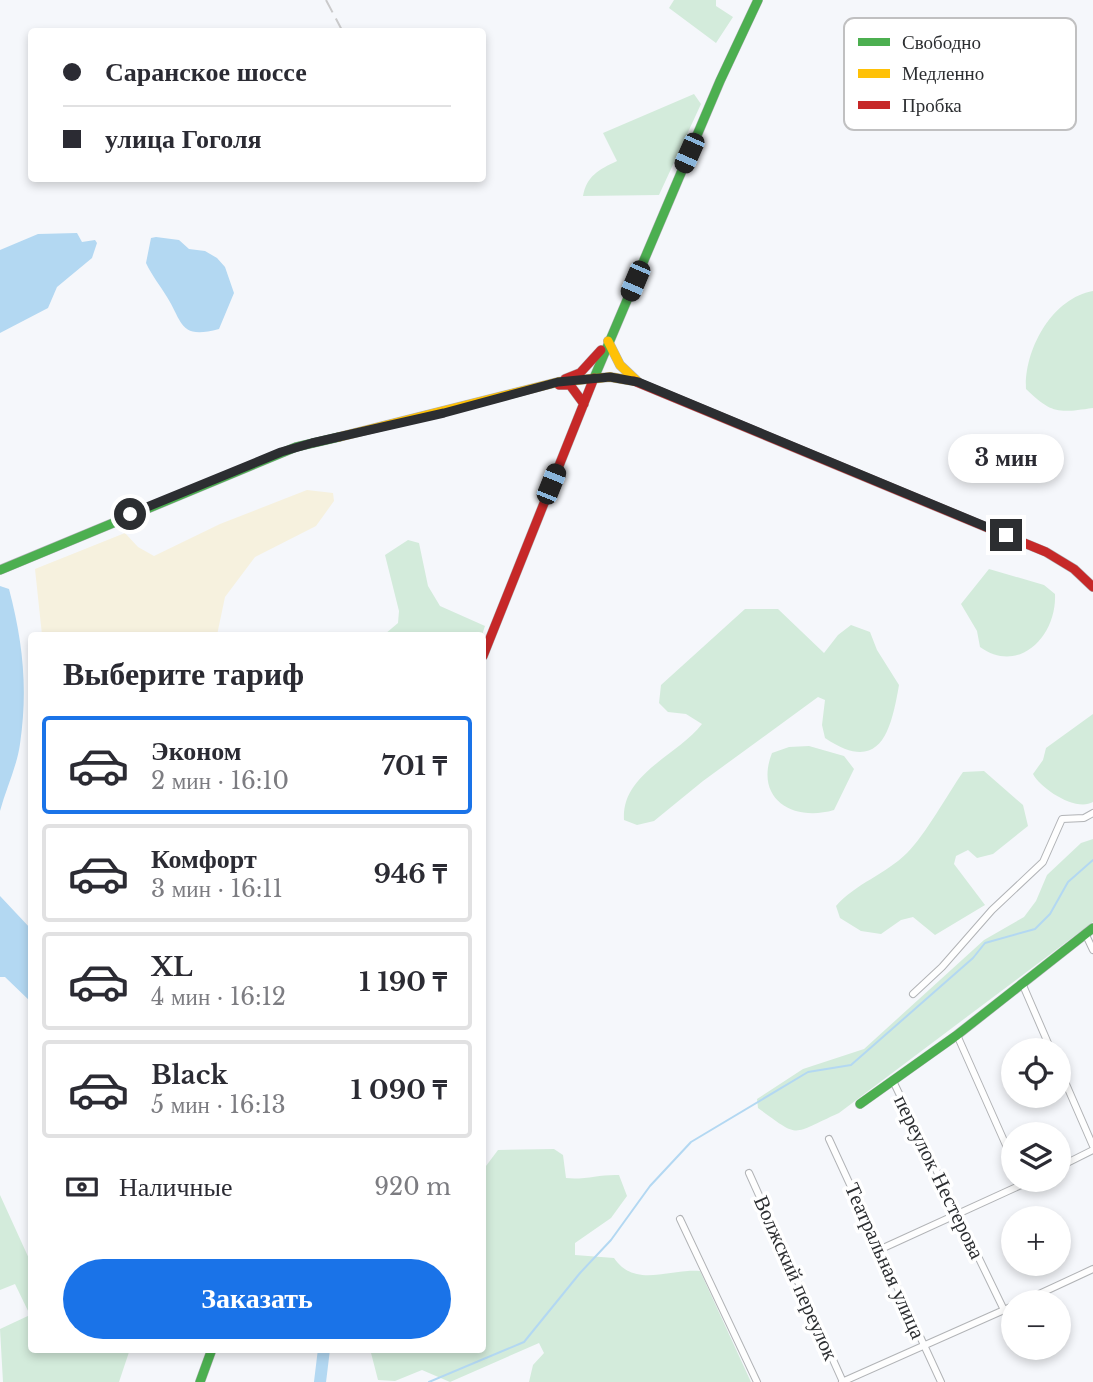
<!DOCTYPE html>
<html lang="ru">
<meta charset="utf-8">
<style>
:root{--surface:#fff;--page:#f7f7f7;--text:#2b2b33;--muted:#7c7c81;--line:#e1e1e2;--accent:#1a73e8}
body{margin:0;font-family:"Libre Baskerville",serif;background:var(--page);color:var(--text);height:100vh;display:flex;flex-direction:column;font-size:26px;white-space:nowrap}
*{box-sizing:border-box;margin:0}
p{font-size:23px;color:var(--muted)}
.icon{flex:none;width:38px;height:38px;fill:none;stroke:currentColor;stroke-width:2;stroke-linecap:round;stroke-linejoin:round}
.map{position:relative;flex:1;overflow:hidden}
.sheet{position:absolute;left:28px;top:632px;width:458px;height:721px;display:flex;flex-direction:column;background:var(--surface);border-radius:7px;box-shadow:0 4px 10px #0003}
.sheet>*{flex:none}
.hud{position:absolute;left:28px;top:28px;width:458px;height:154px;border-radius:7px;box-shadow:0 4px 10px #0003;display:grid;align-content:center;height:154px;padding:0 35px;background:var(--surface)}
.controls{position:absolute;left:1001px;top:1038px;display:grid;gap:14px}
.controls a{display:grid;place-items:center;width:70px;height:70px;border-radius:50%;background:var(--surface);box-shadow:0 4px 10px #0003;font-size:35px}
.end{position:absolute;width:32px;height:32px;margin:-16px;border:9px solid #2c2e31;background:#fff;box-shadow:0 0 0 4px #fff}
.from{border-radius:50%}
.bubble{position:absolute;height:49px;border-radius:24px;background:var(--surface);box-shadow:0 4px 10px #0003;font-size:23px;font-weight:700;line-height:49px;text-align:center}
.car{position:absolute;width:21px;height:42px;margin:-21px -10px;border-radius:9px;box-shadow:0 0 5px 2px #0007;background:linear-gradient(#222 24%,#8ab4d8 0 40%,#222 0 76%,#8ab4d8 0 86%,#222 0)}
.hud b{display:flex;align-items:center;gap:24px;height:66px;font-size:26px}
.hud b+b{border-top:2px solid var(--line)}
.hud i{width:18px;height:18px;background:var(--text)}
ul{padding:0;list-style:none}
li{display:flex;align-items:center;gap:21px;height:98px;margin:0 14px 10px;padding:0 21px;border:4px solid var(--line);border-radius:7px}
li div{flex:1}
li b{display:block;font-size:26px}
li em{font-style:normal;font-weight:700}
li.current{border-color:var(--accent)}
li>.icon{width:63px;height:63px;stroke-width:1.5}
h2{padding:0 35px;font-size:32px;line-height:84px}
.pay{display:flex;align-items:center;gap:18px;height:77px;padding:0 35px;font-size:26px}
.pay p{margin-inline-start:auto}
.primary-button{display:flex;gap:14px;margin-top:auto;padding:14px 35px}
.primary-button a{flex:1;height:80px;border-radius:42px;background:var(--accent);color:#fff;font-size:28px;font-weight:700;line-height:80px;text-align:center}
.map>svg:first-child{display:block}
.green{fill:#d3ebdb}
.sand{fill:#f6f1de}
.water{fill:#b3d8f2}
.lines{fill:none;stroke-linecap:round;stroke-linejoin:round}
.stream{stroke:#b3d8f2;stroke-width:2}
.river{stroke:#b3d8f2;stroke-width:12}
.street-casing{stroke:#b1b3b6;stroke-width:8}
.fast-casing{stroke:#b1b3b6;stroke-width:10}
.slow-casing{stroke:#b1b3b6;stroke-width:10}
.jam-casing{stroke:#b1b3b6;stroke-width:10}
.street{stroke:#fefefe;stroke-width:6}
.fast{stroke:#4caf50;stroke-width:9}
.slow{stroke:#ffc107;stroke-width:9}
.jam{stroke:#c62828;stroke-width:9}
.rail{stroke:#cacacb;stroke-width:2;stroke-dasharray:14 7;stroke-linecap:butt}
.route{stroke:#2c2e31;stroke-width:9}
.labels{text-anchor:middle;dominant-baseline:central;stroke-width:7;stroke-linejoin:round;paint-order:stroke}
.street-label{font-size:21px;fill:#2c2e31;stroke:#fff}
.key{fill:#fff;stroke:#c0c0c1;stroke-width:2}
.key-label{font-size:19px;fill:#2c2e31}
</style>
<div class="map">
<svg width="1093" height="1382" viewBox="0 0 1093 1382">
<rect width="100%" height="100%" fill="#f5f7fb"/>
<path class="green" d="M674,0H716V6L733,17L716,43L669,8Z
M694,94L701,104L659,195L583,196C587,176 598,170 617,161L603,133Z
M1093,291V408C1058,413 1052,414 1026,389C1024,350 1052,298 1093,291Z
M408,540L419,543L428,586L440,606L485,626L482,635H374L385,634L398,623L399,611L385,555Z
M989,569L1044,585L1055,594C1057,636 1019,675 980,647L977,631L961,604Z
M745,609H778L824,653L838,635L851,625L870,632L877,650L899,685C891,732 880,775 825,738L822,725L825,700L818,697L703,781L654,821L637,825L624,820C621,774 677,756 702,724L686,714L668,712L659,703L661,685Z
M1093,714V802C1076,812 1041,789 1033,774L1043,760L1046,748Z
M809,746L844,756L854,769L834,810C793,822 754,799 772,753L789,747Z
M984,771L1023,805L1028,826L993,854L977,858L968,850L956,856L954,864L985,905L935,935L913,917L901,920L881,934L861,931L840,918L836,906C855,884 886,874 907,853C926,834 947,795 963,772Z
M1093,839V922L839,1113C790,1135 801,1139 758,1108L757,1099L803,1069L864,1049L984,940L1024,917L1036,901L1047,875L1081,843Z
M554,1149L563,1155L566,1178C585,1180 601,1174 619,1175L627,1196L611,1218L575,1243V1255L614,1258C635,1289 670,1268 700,1271L751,1382H529L533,1365L544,1353L539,1343L450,1382L422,1370L395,1381L378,1380L370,1349H483V1170L498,1150Z
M0,1195L31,1263L32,1349H130L119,1382H3L0,1329L30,1315L15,1284L0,1290Z"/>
<path class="sand" d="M307,490L333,493L334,501L316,526L255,557L225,597L217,635H42L35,569L125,533L138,547L154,556L220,524Z"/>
<path class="water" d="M38,234L77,233L82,242L95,240L97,243L92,258L57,287L48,308L0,333V250Z
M156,237L179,240L189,249L205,251L217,258L225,267L234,293L219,329C179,340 183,322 167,297C160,285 152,276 146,263L151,238Z
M0,586L9,589C23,642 28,689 20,744C17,766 6,789 0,811Z
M0,896L31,929V1002L5,977H0Z"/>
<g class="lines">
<path class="stream" d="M429,1382L524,1342L580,1273L611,1240L650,1186L691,1142L808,1072L851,1065L973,958L985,943L1035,929L1050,914L1068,882L1093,860"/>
<path class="river" d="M320,1382L324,1349"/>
<g class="street-casing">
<path id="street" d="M1085,933L1093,950
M1022,983L1051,1050
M913,994L942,967L992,910L1043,862L1062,819L1084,818L1093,813
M957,1035L1013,1161
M1059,1068L1093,1146
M893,1081L1004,1310
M829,1139L941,1382
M1059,1167L1093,1150
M749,1173L843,1382
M680,1219L757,1382
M881,1249L1032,1180
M1022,1302L1093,1269
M842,1382L1013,1306"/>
</g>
<g class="fast-casing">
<path id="fast" d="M594,378L720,81L758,0
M0,570L296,447L339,437
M860,1104L957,1035L1093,928
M200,1382L212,1349"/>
</g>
<g class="slow-casing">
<path id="slow" d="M608,341L620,365L638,382
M339,437L558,382L610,377L634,381"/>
</g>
<g class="jam-casing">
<path id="jam" d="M565,379L580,373L601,350
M634,381L1046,552L1074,569L1093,587
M559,385H570L584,404
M483,656L594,378"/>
</g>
<use href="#street" class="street"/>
<use href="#fast" class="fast"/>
<use href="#slow" class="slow"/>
<use href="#jam" class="jam"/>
<path class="rail" d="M326,0L343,32"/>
</g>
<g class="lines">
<path class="route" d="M130,514L281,452L312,443L444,413L558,382L610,377L638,382L1006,535"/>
</g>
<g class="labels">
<g class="street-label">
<text transform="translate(939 1177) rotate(64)">переулок Нестерова</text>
<text transform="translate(885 1261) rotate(66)">Театральная улица</text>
<text transform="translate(796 1278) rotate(66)">Волжский переулок</text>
</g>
</g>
<rect x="844" y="18" width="232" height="112" rx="10" class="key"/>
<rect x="858" y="38" width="32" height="8" fill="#4caf50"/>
<rect x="858" y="69" width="32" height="9" fill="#ffc107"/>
<rect x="858" y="101" width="32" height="8" fill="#c62828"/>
<g class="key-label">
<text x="902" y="49">Свободно</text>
<text x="902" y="80">Медленно</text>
<text x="902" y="112">Пробка</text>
</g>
</svg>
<div class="controls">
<a><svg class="icon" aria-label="locate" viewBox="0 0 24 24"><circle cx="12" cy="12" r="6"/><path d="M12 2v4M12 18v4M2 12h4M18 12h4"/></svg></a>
<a><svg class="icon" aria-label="layers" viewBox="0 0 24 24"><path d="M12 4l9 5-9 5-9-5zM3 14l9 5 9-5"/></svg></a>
<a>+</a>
<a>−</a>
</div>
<i class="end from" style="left:130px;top:514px"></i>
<i class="end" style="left:1006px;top:535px"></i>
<div class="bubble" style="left:948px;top:434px;width:116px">3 мин</div>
<i class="car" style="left:689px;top:153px;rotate:204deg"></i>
<i class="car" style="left:635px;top:281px;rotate:203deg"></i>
<i class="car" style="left:551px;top:484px;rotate:22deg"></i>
<div class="hud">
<b><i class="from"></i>Саранское шоссе</b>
<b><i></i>улица Гоголя</b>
</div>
<section class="sheet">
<h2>Выберите тариф</h2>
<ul>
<li class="current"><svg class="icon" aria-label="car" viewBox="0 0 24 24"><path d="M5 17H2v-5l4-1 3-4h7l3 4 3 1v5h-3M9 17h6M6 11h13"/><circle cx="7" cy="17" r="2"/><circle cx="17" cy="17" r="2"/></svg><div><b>Эконом</b><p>2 мин · 16:10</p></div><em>701 ₸</em></li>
<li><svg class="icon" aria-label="car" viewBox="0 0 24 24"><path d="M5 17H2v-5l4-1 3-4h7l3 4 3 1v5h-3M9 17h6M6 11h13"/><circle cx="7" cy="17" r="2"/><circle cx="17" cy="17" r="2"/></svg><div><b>Комфорт</b><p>3 мин · 16:11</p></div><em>946 ₸</em></li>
<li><svg class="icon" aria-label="car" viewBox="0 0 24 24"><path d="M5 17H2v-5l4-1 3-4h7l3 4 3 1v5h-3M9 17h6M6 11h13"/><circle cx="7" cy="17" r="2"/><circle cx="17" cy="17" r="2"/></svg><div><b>XL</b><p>4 мин · 16:12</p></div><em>1 190 ₸</em></li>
<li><svg class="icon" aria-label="car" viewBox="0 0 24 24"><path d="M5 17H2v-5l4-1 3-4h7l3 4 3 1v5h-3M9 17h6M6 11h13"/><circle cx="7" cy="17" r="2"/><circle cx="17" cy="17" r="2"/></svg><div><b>Black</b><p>5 мин · 16:13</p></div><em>1 090 ₸</em></li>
</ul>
<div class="pay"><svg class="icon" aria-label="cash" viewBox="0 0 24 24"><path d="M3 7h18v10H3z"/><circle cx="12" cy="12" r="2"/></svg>Наличные<p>920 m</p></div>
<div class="primary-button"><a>Заказать</a></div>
</section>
</div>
